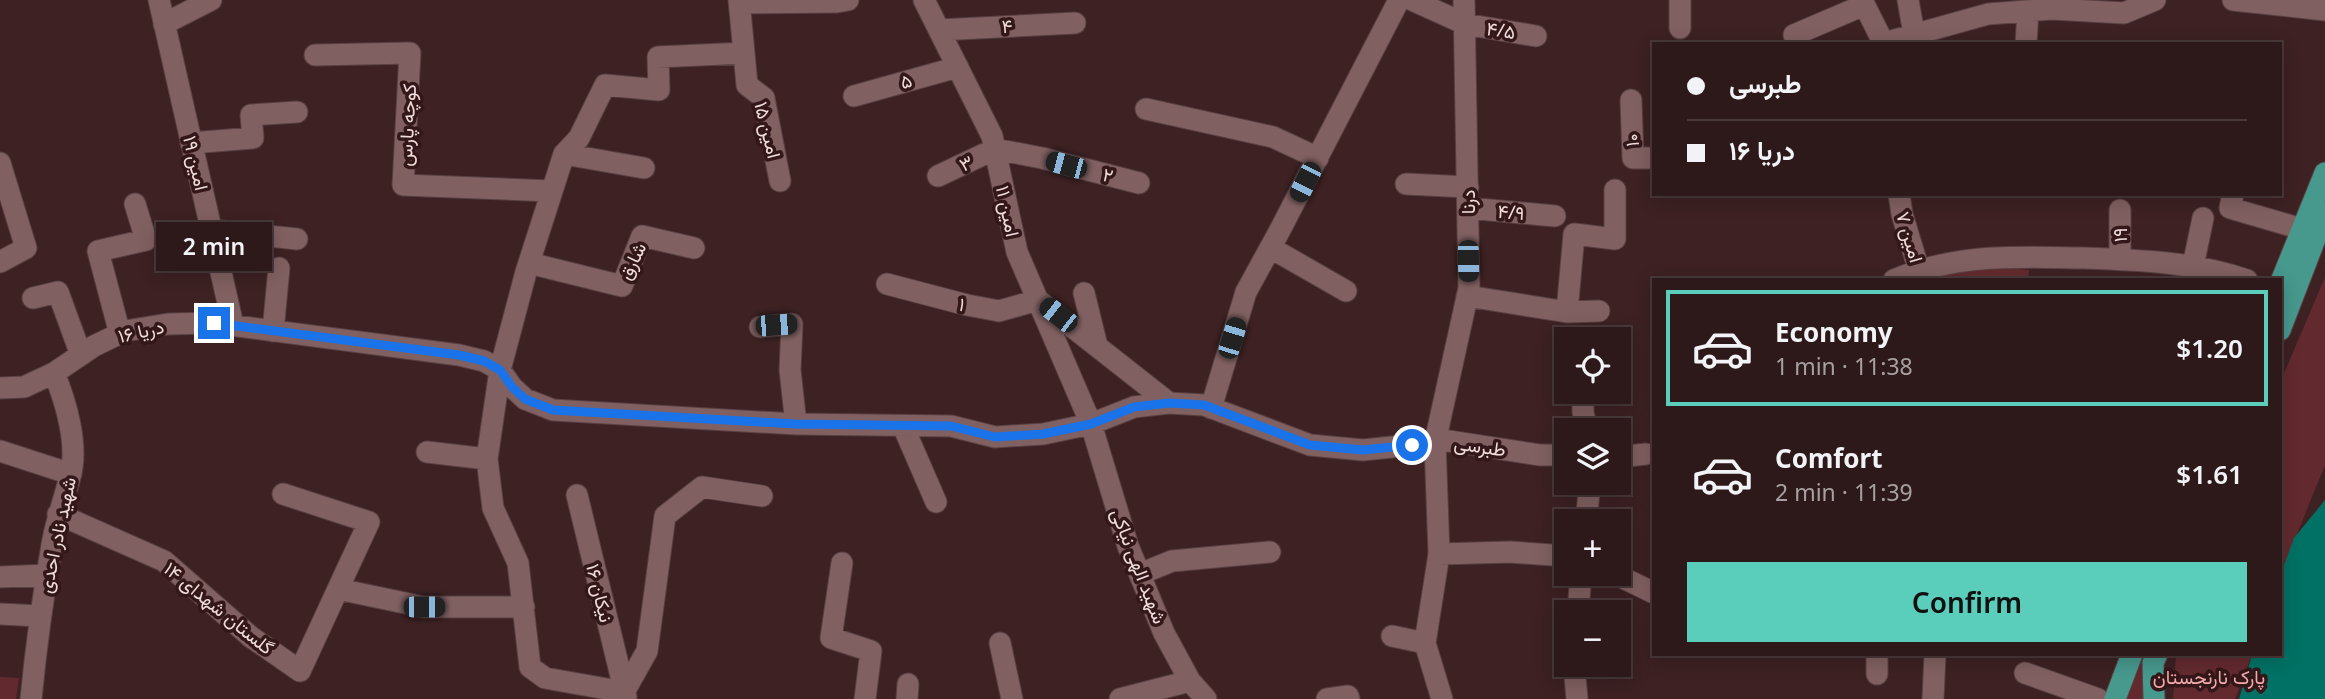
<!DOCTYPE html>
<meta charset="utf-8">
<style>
:root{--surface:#2e191a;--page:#3a2627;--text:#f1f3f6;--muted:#a7a0a2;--line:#493839;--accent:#5bcebb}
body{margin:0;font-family:"Noto Sans",Vazirmatn,sans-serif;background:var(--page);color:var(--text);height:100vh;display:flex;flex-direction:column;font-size:26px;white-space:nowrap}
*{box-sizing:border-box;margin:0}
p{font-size:23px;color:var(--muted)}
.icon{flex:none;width:38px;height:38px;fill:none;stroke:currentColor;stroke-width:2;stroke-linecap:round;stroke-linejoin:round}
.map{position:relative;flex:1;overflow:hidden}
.drawer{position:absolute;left:1652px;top:278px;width:630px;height:378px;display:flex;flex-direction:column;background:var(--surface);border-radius:0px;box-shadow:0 4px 18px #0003,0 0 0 2px var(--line)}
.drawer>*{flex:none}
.hud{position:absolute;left:1652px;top:42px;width:630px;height:154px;border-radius:0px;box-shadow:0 4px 18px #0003,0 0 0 2px var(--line);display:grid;align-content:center;height:154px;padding:0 35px;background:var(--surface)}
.buttons{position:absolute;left:1554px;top:327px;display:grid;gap:14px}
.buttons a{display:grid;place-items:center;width:77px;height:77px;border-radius:0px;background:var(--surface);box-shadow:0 4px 18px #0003,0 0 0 2px var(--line);font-size:35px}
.end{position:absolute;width:32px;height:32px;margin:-16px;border:9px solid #1a73e8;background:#fff;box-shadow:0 0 0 4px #fff}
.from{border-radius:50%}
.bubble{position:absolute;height:49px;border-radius:0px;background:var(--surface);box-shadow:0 4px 18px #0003,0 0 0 2px var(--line);font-size:23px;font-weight:600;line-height:49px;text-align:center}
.car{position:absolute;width:21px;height:42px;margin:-21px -10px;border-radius:9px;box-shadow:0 0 5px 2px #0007;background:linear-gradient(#222 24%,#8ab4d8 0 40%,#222 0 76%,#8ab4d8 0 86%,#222 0)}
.hud b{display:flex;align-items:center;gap:24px;height:66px;font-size:26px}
.hud b+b{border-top:2px solid var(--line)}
.hud i{width:18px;height:18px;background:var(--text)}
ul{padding:12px 0 0;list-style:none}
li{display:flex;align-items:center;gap:21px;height:116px;margin:0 14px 10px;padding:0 21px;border:4px solid transparent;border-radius:0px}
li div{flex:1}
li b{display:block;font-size:26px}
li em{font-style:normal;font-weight:600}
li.active{border-color:var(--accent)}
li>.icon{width:63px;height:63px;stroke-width:1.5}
.action{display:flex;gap:14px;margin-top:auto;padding:14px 35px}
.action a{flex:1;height:80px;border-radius:0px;background:var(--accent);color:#111;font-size:28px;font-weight:600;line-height:80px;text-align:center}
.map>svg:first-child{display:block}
.green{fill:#622a2f}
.water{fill:#007164}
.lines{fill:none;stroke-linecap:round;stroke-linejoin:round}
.minor-casing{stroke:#584042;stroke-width:23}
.major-casing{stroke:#584042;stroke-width:23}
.minor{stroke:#816061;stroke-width:21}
.major{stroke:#47988d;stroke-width:21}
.route{stroke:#1a73e8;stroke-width:9}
.labels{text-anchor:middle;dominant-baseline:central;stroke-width:7;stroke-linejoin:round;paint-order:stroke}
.street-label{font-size:19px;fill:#f0dcdc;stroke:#331719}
.park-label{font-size:19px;fill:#f2abad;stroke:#331719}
</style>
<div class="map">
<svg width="2325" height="699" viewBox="0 0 2325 699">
<rect width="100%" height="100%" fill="#3d2123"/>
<path class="green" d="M1997,267L2029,270L2028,280H1936V275Z
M2325,277V465L2280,576V383Z
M2143,655H2150L2145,699H2125Z
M2176,655V654L2252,655L2235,699H2173Z
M0,677L19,678L16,699H0Z"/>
<path class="water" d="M2325,500V699H2239L2252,655L2280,654V576L2294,538Z"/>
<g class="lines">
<g class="minor-casing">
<path id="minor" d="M159,0L233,325
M739,0L747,85L764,98L780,181
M924,0L992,136L1017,252L1091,424L1128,546L1164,633L1190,681L1206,699
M1412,0L1465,24L1536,36
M1862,0L1884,44
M1908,0L1914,34
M2233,0L2325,10
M740,3L837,2L848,0
M164,24L211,0
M1680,28V0
M939,30L1075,23
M1794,35L1864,5
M1884,43L1988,14L2052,9L2124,13L2155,0
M2026,44L2028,11
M315,55L410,53L403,185L552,191
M854,96L958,67
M1631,100L1633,158H1654
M1146,109L1273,137L1318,158
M191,143L253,138L251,115L297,112
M564,154L644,168
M0,163L26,248L0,262
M938,176L995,149L1042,158L1139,183
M1406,184L1468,187
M1899,194L1902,214L1922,280
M2233,194L2230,208L2302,229
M1468,208L1555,216
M212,230L297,239
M1271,248L1346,291
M2120,259V210
M529,263L622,286L642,236L694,248
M2193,266L2203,218
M1894,280C1956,253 2017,257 2083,258C2138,260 2195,262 2247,280
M887,284L967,305L999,311L1038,300L1169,403
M1084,293L1097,346
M1467,296L1567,312L1574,234L1615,239V190
M33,298L58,292L81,355
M1567,312L1599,311
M760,327L792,324L790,370L796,424
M273,331L279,268
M120,334L98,251L146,240L135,204
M0,388L24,387L54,373L94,346L125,331L168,324L214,323L459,355L484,361L500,370L512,387L525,399L553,410L796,424L951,426L995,437L1043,434L1091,424L1134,407L1169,403L1204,405L1310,445L1363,450L1449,441L1540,455H1566
M1583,392V412L1587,430
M1211,408L1246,292L1280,230L1399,0
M903,426L936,502
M0,451L71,474
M427,452L487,459
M1619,457L1646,454
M577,495L626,697
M58,514L164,561L251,637L300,671L369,522L283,494
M1586,522L1590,483
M1439,554L1510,552L1566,556
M842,563L831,638L871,651L865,699
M1140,574L1172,561L1270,552
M1615,574L1654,593
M0,577L47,575
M338,589L424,607H524
M1578,612L1581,574
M0,614L40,616
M1392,636L1425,643
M1000,643L1012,699
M1877,654V674
M1574,665L1577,699
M2025,673L2098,699
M624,692L545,678L530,667L518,563L493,508L487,459L500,370L526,272L564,154L579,138L605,85L659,90L658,57L744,53
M624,692L647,651L665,516L702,487L762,496
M31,699C36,647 43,596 52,545C56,521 64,500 70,477C79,446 66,402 54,373
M907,699L908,684
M1120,699L1190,681
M1327,699L1348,696L1349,699
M1442,699L1425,643L1439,554L1435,442L1469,288L1464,0
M1933,699L1935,654"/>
</g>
<g class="major-casing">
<path id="major" d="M2280,284L2325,173
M2280,330L2325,213
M2115,699L2132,654
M2154,699L2153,663L2157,654"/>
</g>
<use href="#minor" class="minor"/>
<use href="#major" class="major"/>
</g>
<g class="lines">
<path class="route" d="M214,323L459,355L484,361L500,370L512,387L525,399L553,410L796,424L951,426L995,437L1043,434L1091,424L1134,407L1169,403L1204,405L1310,445L1363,450L1412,445"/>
</g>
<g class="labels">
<g class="street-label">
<text transform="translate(1007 26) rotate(-3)">۴</text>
<text transform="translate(1501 30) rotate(9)">۴/۵</text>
<text transform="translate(906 81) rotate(-16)">۵</text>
<text transform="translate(407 125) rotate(-87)">کوچه پارس</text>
<text transform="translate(768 130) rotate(76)">امین ۱۵</text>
<text transform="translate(1632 140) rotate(-91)">۱۰</text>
<text transform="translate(196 163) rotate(77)">امین ۱۹</text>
<text transform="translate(966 163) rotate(-26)">۳</text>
<text transform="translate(1108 175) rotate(14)">۲</text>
<text transform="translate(1468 202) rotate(-90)">درنا</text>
<text transform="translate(1008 211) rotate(78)">امین ۱۱</text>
<text transform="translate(1511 212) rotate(5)">۴/۹</text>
<text transform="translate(2120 235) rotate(-90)">۱۹</text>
<text transform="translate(1910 237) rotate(74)">امین ۷</text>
<text transform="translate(632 261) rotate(-64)">شارق</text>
<text transform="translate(962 304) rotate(13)">۱</text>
<text transform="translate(141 331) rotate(-13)">دریا ۱۶</text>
<text transform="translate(1480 446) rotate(8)">طبرسی</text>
<text transform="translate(57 535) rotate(-78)">شهید نادر احدی</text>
<text transform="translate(1139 566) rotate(69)">شهید الهی نیاکی</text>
<text transform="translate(600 593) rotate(76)">نیکان ۱۶</text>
<text transform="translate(219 608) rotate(39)">گلستان شهدای ۱۴</text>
</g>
<g class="park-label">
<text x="2209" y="677">پارک نارنجستان</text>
</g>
</g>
</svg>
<div class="buttons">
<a><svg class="icon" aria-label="locate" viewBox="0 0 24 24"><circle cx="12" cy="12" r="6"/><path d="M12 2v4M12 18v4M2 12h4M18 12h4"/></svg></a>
<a><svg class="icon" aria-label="layers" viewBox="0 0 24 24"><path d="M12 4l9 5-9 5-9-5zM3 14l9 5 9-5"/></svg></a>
<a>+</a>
<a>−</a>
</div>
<i class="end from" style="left:1412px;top:445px"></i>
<i class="end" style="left:214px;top:323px"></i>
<div class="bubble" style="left:156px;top:222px;width:116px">2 min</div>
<i class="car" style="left:1066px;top:165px;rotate:285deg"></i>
<i class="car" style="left:1305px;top:182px;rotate:207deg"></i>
<i class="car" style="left:1468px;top:261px;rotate:179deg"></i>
<i class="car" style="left:1058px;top:315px;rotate:308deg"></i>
<i class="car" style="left:776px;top:325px;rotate:86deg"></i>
<i class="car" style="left:1232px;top:338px;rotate:17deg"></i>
<i class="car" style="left:424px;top:607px;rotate:90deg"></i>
<div class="hud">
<b><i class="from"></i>طبرسی</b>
<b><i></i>دریا ۱۶</b>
</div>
<section class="drawer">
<ul>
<li class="active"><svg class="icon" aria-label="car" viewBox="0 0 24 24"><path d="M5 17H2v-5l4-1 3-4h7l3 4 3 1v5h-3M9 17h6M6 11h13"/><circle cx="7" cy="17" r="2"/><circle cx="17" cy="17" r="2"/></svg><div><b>Economy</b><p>1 min · 11:38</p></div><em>$1.20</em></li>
<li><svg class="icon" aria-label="car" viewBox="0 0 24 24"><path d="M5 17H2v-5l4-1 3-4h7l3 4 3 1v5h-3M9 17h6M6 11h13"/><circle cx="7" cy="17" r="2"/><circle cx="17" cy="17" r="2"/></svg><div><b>Comfort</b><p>2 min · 11:39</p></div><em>$1.61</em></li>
</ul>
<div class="action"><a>Confirm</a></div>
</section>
</div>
